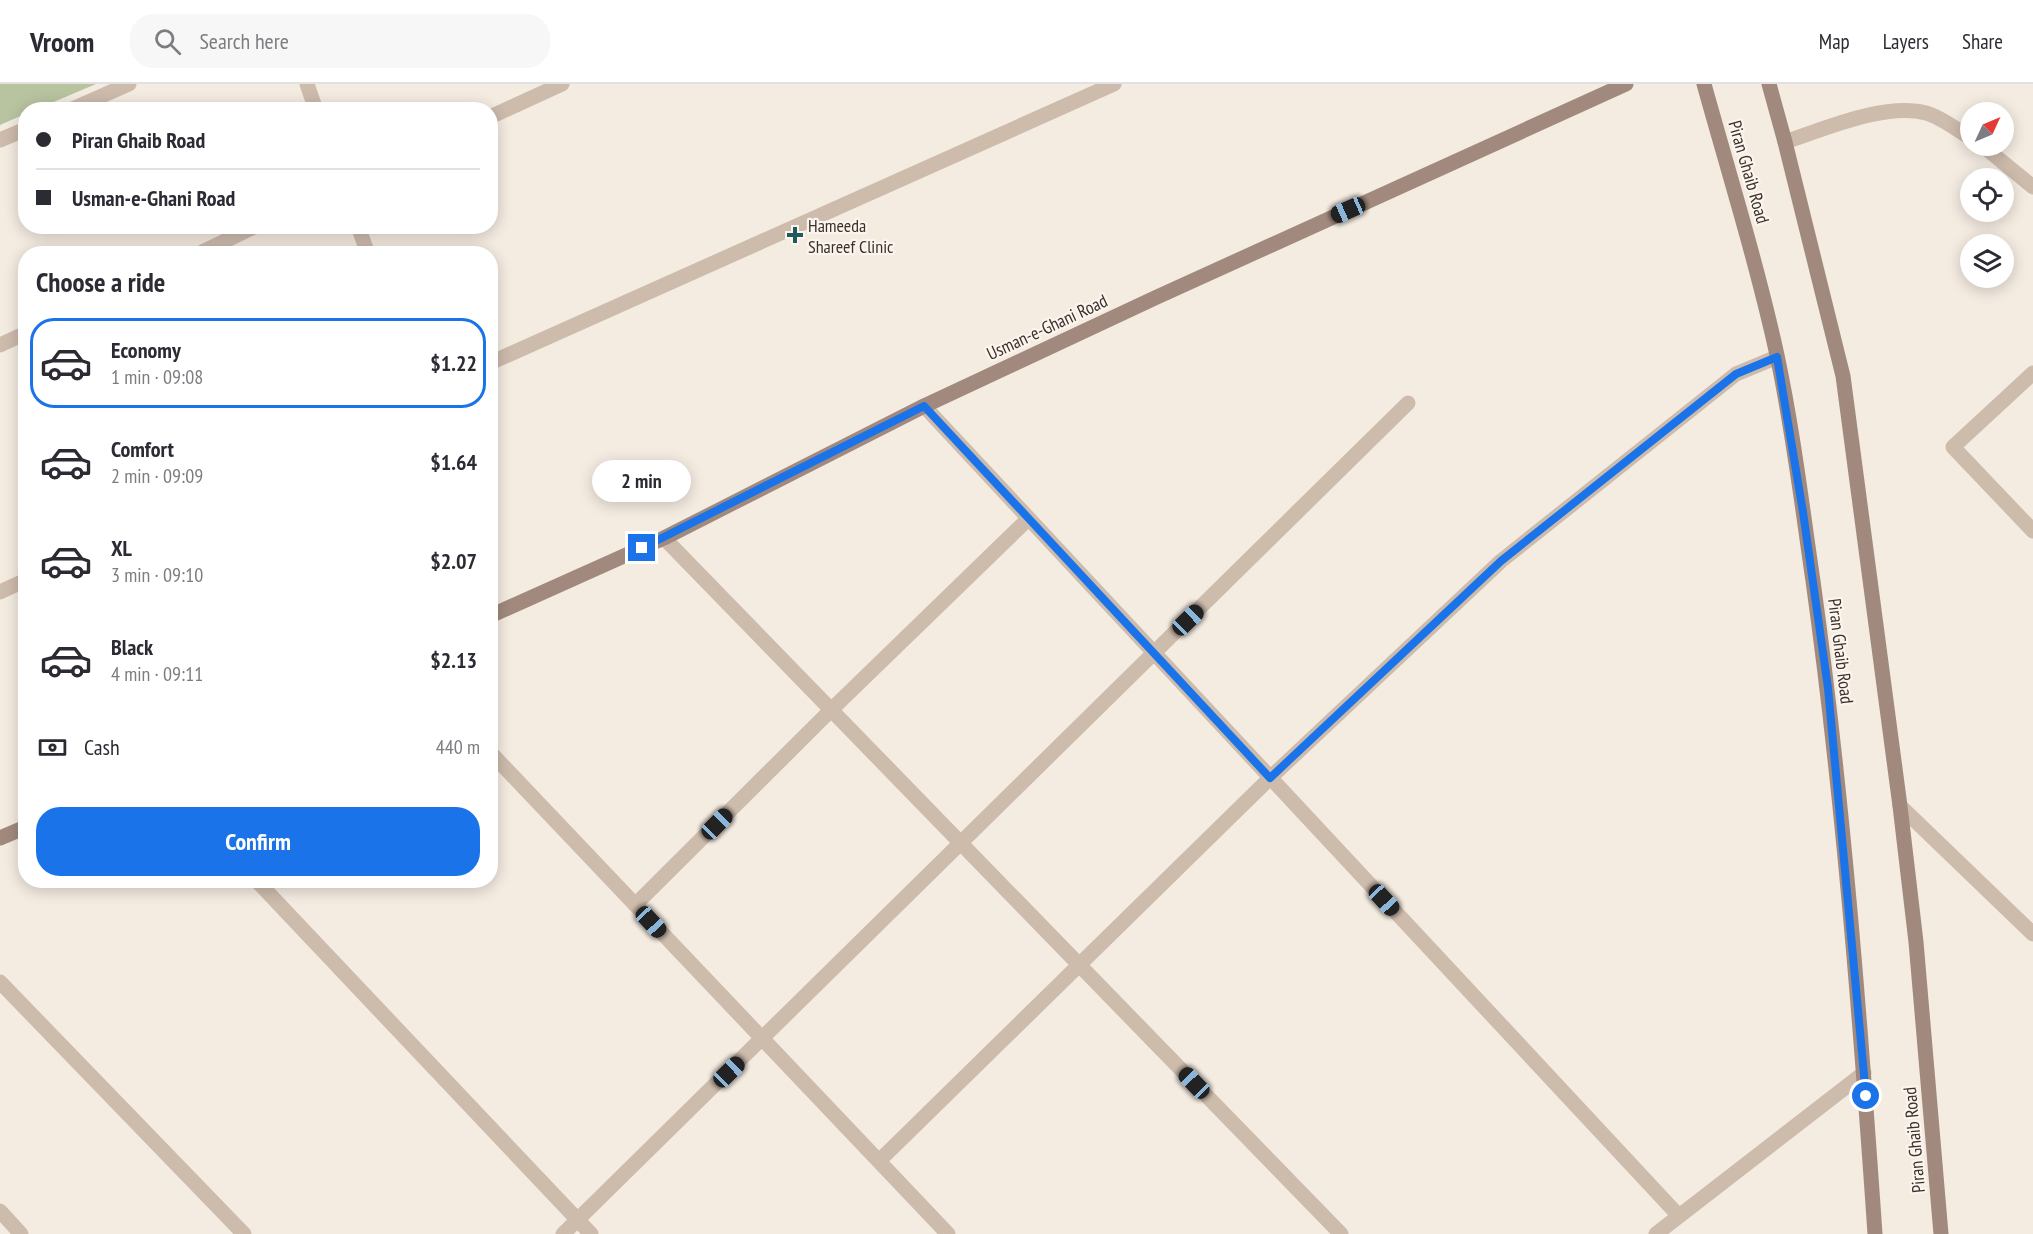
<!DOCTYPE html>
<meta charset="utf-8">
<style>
:root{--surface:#fff;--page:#f7f7f7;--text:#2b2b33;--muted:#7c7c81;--line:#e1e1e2;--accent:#1a73e8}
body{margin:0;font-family:"PT Sans Narrow",sans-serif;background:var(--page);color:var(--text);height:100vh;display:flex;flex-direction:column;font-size:22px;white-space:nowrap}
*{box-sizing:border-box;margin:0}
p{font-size:20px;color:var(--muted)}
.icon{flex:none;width:33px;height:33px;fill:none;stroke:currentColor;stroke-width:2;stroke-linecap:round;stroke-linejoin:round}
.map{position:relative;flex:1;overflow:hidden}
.drawer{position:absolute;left:18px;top:162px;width:480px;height:642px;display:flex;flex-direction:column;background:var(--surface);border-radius:24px;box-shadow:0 3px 15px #0003}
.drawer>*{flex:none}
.guide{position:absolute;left:18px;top:18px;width:480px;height:132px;border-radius:24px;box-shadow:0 3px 15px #0003;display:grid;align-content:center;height:132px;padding:0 18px;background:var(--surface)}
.needle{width:39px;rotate:46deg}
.buttons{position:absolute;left:1960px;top:18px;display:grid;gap:12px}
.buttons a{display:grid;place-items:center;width:54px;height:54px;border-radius:50%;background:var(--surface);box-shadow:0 3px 15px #0003;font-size:30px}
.end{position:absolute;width:27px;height:27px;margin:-14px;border:8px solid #1a73e8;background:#fff;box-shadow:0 0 0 3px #fff}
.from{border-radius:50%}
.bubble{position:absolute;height:42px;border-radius:21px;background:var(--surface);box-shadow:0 3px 15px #0003;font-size:20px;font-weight:700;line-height:42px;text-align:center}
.car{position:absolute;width:18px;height:36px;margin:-18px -9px;border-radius:8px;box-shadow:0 0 4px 2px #0007;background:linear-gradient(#222 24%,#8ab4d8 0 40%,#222 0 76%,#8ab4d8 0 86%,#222 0)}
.guide b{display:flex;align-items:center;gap:21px;height:57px;font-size:22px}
.guide b+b{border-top:2px solid var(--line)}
.guide i{width:15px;height:15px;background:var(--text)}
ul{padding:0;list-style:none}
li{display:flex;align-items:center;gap:18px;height:90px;margin:0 12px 9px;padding:0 6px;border:3px solid transparent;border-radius:24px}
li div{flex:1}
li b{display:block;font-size:22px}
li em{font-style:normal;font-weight:700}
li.active{border-color:var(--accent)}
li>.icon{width:54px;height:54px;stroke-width:1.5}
h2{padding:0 18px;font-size:27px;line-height:72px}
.pay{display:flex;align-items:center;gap:15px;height:66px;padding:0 18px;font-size:22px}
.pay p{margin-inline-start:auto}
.cta{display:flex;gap:12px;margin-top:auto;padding:12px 18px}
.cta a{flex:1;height:69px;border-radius:24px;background:var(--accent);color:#fff;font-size:24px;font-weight:700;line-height:69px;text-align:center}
header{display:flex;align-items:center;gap:36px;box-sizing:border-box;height:84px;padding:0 30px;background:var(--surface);border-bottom:2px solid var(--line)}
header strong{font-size:28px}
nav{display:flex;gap:33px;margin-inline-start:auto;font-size:21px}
.search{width:420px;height:54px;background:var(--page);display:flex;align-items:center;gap:15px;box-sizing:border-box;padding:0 21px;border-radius:24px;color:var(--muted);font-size:22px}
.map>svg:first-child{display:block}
.green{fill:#b8c4a0}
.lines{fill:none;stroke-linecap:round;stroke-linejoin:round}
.minor{stroke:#cdbbac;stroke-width:15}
.secondary{stroke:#a18a7d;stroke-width:15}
.route{stroke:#1a73e8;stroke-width:8}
.poi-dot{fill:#1f5a5e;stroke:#fbf5ee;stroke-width:2}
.labels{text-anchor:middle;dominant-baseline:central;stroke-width:4.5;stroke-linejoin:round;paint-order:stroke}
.street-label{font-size:18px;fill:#3b302b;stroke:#fbf5ee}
.poi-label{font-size:18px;fill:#3b302b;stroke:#fbf5ee;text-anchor:start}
</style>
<header>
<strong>Vroom</strong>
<div class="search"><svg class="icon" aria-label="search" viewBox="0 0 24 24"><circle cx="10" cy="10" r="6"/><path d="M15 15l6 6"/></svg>Search here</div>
<nav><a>Map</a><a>Layers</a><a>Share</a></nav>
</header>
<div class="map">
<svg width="2033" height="1150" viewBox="0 0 2033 1150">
<rect width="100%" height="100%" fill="#f4ebe1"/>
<path class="green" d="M0,0H96L37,25L26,26L25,30L0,41Z"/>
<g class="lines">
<path class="minor" d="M307,0L316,26
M70,26L129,0
M490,33L562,0
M0,56L26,45
M1785,58C1824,45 1886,18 1926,29C1941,33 1957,46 1971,54
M1983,62L2033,103
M358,142L368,170
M198,170L256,142
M0,261L26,249
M490,279L1114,0
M2033,289L1953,363L2033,447
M924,322L1679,1132
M664,454L1341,1150
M0,508L26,496
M490,668L948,1150
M1900,722L2033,850
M256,796L591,1150
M635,821L831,626L1028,435
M0,898L244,1150
M879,1077L1270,694L1501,477L1736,290L1777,273
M0,1127L21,1150
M563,1150L1408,319
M1656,1150L1864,989"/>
<path class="secondary" d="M1704,0C1729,90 1757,180 1777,271C1793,346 1802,422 1813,497C1843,713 1860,932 1875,1150
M1769,0L1785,58L1843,292L1900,722L1916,858L1941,1150
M490,532L664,454L924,322L1157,213L1626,0
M0,754L26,743"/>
</g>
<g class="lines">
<path class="route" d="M642,464L924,322L1270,694L1501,477L1736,290L1777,273L1803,428L1828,604L1866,1012"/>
</g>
<path class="poi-dot" d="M792 142h6v6h6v6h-6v6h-6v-6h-6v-6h6z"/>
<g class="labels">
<g class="street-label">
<text transform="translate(1749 88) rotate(74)">Piran Ghaib Road</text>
<text transform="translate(1047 243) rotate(-25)">Usman-e-Ghani Road</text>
<text transform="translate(1841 567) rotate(83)">Piran Ghaib Road</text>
<text transform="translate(1914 1056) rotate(-95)">Piran Ghaib Road</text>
</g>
<g class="poi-label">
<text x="808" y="141">Hameeda<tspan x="808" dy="21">Shareef Clinic</tspan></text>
</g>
</g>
</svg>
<div class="buttons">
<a><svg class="needle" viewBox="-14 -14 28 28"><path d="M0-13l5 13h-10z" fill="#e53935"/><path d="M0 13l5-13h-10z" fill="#7c7c81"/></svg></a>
<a><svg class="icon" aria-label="locate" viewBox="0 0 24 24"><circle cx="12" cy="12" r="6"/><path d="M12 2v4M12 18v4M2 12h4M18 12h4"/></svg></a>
<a><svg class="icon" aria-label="layers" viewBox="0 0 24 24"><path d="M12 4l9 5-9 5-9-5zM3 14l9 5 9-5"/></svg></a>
</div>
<i class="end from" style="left:1866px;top:1012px"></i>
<i class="end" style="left:642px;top:464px"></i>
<div class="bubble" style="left:592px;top:376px;width:99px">2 min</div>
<i class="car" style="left:1348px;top:126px;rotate:246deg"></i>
<i class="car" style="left:1188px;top:536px;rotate:46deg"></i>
<i class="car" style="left:717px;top:740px;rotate:45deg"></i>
<i class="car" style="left:1384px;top:816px;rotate:137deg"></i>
<i class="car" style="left:651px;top:838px;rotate:137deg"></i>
<i class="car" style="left:729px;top:988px;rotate:46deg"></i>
<i class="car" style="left:1194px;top:999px;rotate:316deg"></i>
<div class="guide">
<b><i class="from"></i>Piran Ghaib Road</b>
<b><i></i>Usman-e-Ghani Road</b>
</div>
<section class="drawer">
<h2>Choose a ride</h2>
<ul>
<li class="active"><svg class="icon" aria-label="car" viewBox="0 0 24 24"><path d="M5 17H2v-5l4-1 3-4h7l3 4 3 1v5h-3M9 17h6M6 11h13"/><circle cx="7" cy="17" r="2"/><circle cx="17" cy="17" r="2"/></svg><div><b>Economy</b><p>1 min · 09:08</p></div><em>$1.22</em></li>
<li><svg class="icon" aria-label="car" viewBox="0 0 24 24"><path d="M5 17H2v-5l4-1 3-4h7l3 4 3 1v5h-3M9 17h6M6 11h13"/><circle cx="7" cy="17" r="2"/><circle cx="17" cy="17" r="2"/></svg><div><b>Comfort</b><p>2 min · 09:09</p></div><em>$1.64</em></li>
<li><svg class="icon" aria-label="car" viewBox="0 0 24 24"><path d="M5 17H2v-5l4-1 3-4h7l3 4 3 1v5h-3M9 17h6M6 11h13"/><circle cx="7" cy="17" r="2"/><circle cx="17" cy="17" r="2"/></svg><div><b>XL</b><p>3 min · 09:10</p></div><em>$2.07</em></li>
<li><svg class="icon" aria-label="car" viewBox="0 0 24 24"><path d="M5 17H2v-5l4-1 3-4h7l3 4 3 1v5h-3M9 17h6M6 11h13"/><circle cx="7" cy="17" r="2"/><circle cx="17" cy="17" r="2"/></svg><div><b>Black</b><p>4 min · 09:11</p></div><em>$2.13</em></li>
</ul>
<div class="pay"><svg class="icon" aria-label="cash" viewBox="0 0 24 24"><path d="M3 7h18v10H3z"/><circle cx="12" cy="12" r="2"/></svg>Cash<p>440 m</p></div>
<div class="cta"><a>Confirm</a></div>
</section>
</div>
